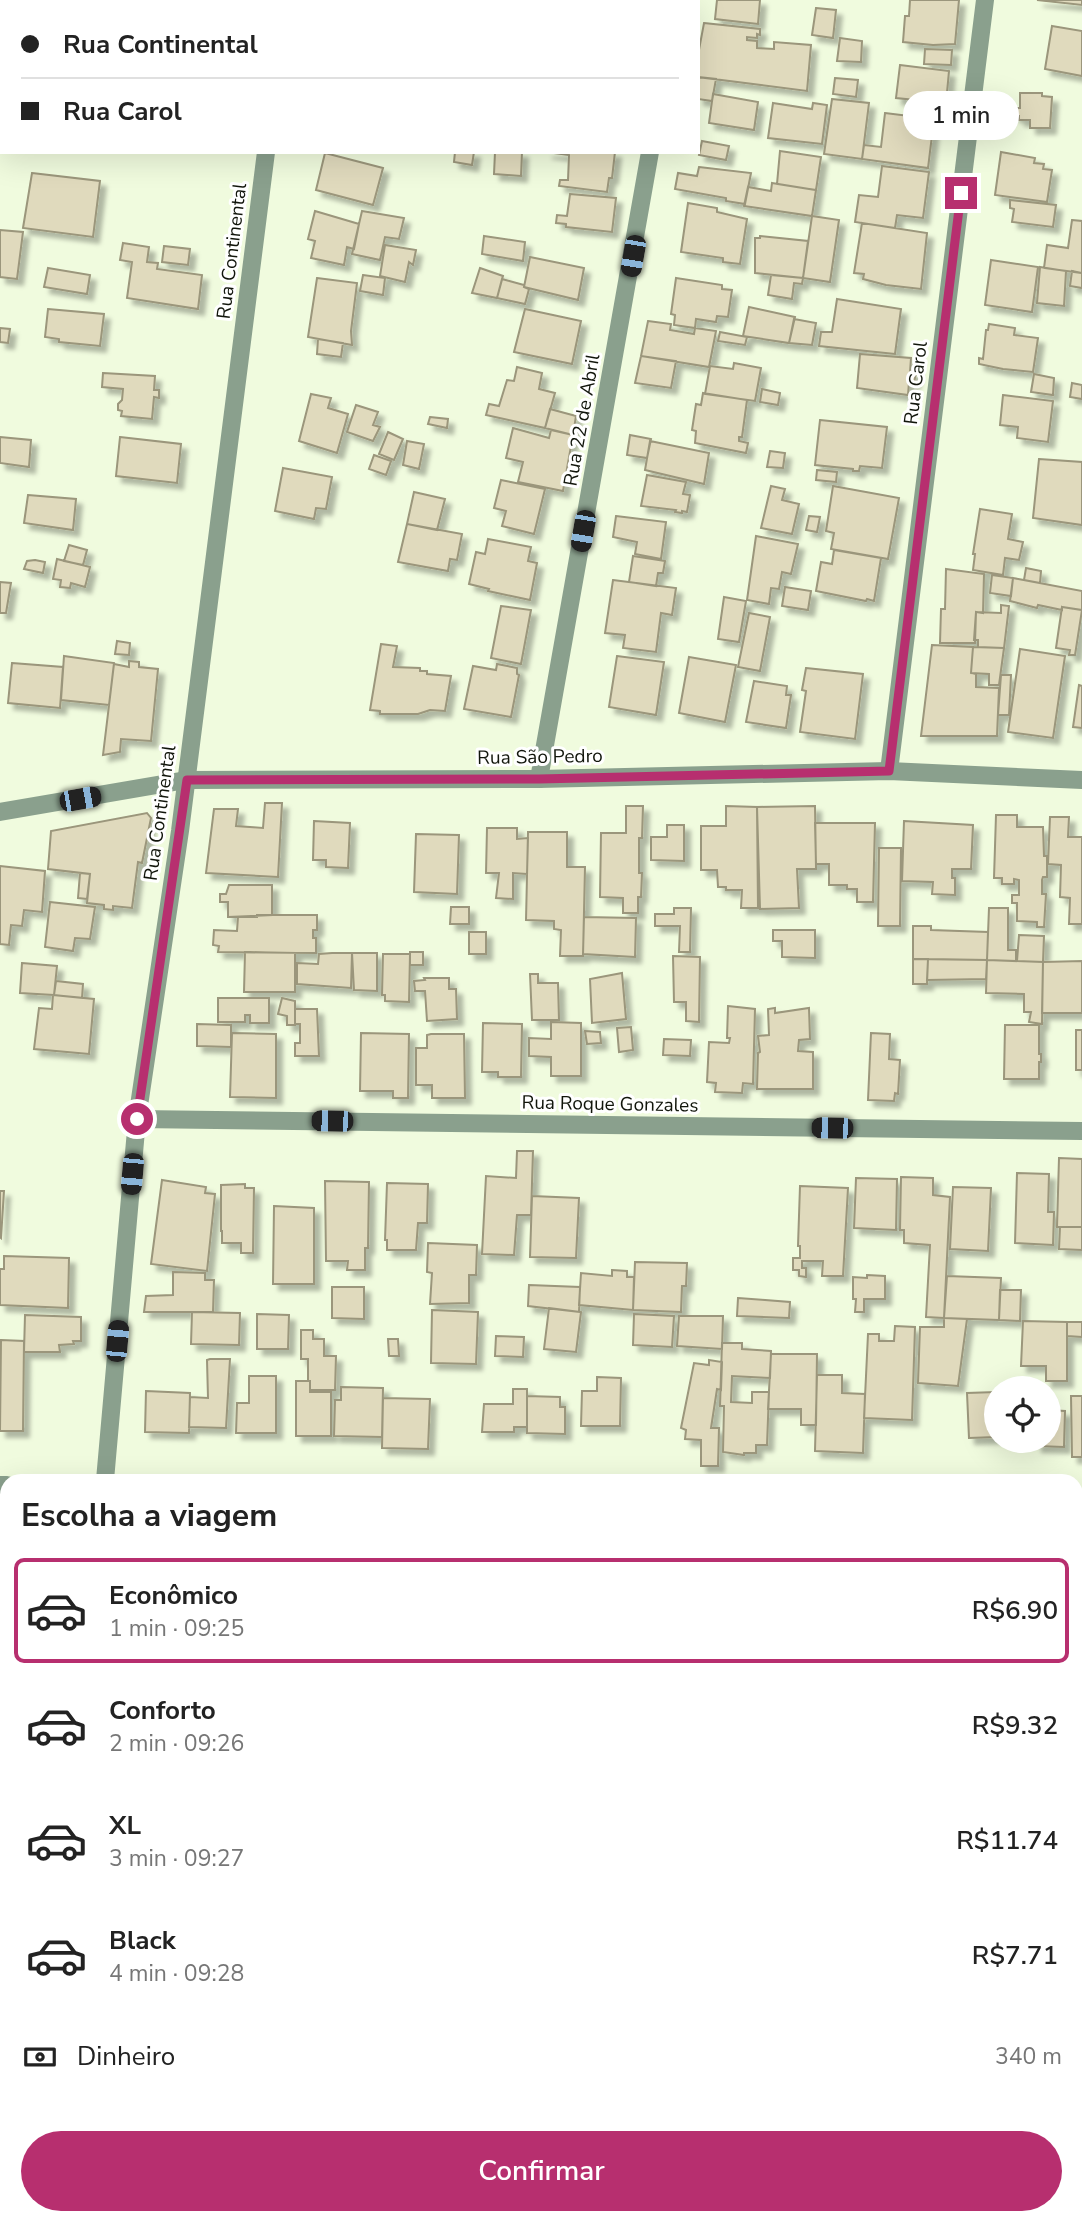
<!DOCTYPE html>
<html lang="pt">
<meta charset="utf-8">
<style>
:root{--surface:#fff;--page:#f6f6f6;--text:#222;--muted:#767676;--line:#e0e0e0;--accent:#b72f6f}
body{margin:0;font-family:"Nunito Sans",sans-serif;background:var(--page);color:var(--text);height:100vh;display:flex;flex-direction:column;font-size:26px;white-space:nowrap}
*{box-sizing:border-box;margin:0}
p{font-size:23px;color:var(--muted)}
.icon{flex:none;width:38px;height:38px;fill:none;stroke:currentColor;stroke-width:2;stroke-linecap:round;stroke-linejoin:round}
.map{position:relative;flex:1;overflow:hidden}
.details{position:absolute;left:0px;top:1474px;width:1083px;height:751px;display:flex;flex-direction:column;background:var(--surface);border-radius:21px 21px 0 0;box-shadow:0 7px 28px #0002}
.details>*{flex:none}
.banner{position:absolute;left:0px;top:0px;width:700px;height:154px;box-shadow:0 7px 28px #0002;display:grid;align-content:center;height:154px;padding:0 21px;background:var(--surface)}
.fabs{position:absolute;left:984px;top:1376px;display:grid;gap:14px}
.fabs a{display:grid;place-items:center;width:77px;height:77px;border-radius:50%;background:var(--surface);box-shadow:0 7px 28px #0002;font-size:35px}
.end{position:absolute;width:32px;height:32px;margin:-16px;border:9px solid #b72f6f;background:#fff;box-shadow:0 0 0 4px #fff}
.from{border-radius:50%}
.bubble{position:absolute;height:49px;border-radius:24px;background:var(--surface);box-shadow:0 7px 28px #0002;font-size:23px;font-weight:600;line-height:49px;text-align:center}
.car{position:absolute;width:21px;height:42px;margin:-21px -10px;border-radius:9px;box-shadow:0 0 5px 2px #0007;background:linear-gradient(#222 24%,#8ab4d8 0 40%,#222 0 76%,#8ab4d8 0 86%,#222 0)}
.banner b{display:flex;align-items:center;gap:24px;height:66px;font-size:26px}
.banner b+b{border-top:2px solid var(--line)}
.banner i{width:18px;height:18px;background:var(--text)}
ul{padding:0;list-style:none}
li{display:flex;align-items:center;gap:21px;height:105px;margin:0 14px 10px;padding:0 7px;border:4px solid transparent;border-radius:10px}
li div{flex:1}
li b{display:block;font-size:26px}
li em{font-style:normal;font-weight:600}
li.active{border-color:var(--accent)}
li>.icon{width:63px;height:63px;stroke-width:1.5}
h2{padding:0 21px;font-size:32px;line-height:84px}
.pay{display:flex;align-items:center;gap:18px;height:77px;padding:0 21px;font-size:26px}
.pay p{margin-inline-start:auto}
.primary-button{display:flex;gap:14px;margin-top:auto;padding:14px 21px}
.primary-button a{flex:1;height:80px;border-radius:42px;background:var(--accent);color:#fff;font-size:28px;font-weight:600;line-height:80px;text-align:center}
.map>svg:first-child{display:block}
.building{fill:#e0dabd;stroke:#9b967b;stroke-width:2;filter:url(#shadow)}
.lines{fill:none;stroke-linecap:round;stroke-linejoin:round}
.service{stroke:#8aa08d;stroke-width:18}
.minor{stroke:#8aa08d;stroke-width:18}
.tertiary{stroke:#8aa08d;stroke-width:18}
.route{stroke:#b72f6f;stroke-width:9}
.labels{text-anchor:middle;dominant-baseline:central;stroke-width:6;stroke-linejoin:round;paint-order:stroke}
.street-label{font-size:19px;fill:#11150b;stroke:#fff}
</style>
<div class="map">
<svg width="1082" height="2223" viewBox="0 0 1082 2223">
<defs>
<filter id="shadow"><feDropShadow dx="6" dy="6" stdDeviation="2" flood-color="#0004"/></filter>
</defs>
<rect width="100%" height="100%" fill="#f0fbde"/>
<path class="building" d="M100,0H190L100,2Z
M338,0H384L338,2Z
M420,0H461L420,2Z
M501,0H531L500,2Z
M593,0H645L593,2Z
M717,0H760L758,24L715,19Z
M910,0H959L955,44L933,45L903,42L905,16H909Z
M1037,0H1082V5Z
M816,8L836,10L833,38L812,35Z
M704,23L760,29V35L757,34V38L747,37V40L757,41V48L774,49V42L811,45L807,91L698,77V55Z
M1052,26L1082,31V76L1045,69Z
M840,38L862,41L861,62L837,61Z
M925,49L952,50L951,65L924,64Z
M900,65L949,71L946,103L896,98Z
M698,77L716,79L712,101L698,99Z
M835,78L858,80L856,97L833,94Z
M1020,93H1042V96L1052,97L1050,128H1030V120H1019V116H1014V108H1020Z
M713,94L758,102L754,130L709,123Z
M832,99L869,103L862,159L824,154Z
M773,103L812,109L813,103L827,105L822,144L768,138Z
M885,113L934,119L928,168L862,159L864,145L881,147Z
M702,141L729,146L726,160L699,155Z
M780,151L821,157L816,190L777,184Z
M455,152H474L472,165L454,162Z
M495,152H522L521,176L494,174Z
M546,152H615L612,178H609L607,192L559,186L560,180H568L569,155Z
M1001,152L1035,158L1034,163L1044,164L1043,169L1052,170L1047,202L995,195Z
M325,153L383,168L373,205L316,190Z
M882,166L929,172L923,218L897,215L895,228L855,222L859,195L878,197Z
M699,167L751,173L745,204L726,201V198L675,189L678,173L697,176Z
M32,173L100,181L93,237L23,228Z
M772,183L816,190L812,216L744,206L748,187L771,191Z
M570,194L616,198L612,232L566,227V224L556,223L557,215L567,216Z
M1010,200L1056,205L1053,227L1012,222L1014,209L1010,208Z
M688,203L717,208V212L747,219L740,264L723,262V258L681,252Z
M315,211L359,224L354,249L347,247L344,265L311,258L315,241L308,239Z
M362,211L404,218L399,239L385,237L380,260L352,254Z
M812,216L839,220L830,282L803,278Z
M1072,220L1082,221V273L1044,268L1047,245L1068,248Z
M862,223L927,233L921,289L886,285L863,279L864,274L854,273Z
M0,230L23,232L17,279L0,277Z
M484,236L525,242L523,261L482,254Z
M760,236L808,241L803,278L755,273V238H760Z
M123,243L149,247L147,262L158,263L157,269L202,275L198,309L127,298L132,262L120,260Z
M385,245L416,250L413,265L409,262L405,282L380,276Z
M164,246L190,249L188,265L162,262Z
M530,257L584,268L578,300L524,287Z
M991,260L1038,267L1032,312L985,305Z
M1040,267L1066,271L1064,306L1037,303Z
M48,268L90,275L87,294L44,287Z
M480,268L503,276L497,298L472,293Z
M1072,271L1082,273V288L1070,286Z
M363,275L385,278L383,295L360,291Z
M771,275L803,278L802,284L794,283L792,299L768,295Z
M317,278L357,283L351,331L352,345L308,337Z
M676,278L722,285V289L732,290L728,317L717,316L716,322L696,319L695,328L674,325L675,315L671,314Z
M502,279L524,285V287L529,289L525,304L497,298Z
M837,299L901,309L895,354L819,346L821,332H832Z
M749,307L795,317L789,343L743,336Z
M48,309L104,314L100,346L59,342V339L45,337Z
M525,309L581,321L572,364L514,352Z
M794,319L816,323L812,345L789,343Z
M648,321L671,324L670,330L694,334L695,328L716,331L709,367L641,356Z
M989,324L1015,328L1014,335L1038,338L1033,372L1003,369L979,364V358L983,359L986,330H988Z
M0,328L10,329L8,343L0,342Z
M720,332L747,337L745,345L718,341Z
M318,339L343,343L341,357L317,354Z
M860,354L911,358L910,372H916L914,383L909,382L908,395L857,388Z
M641,356L676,361L671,388L635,383Z
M734,363L761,368L755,401L705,394L710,366L733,369Z
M517,367L542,373L539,389L555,393L545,428L486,415L489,404L499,406L507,380L514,381Z
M103,373L155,376L154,390H159V398L154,397L152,419L121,416L122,411L118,410V404L122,400L123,389L102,387Z
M1034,374L1054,378L1053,395L1031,392Z
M1072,383L1082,385V399L1070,397Z
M762,389L780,393L778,405L760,402Z
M703,393L747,400L742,437H739V441L748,443L746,453L695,443L696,431L692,430L696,404L701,405Z
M311,394L331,398L328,408L348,414L337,453L299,441Z
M1003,395L1053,401L1048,442L1017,438L1018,427L1000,425Z
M356,405L378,412L373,425L380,427L373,441L347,432Z
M550,409L576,416L573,435L545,428Z
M430,417L448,419L447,428L428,424Z
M820,420L887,427L882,468L860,466L859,471H853V469L815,465Z
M513,428L549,438L551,430L573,435L563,491L518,482L523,462L506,458Z
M388,432L403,439L394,460L379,454Z
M630,435L651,439L647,458L627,455Z
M0,437L31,440L29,467L0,463Z
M120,437L181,444L177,483L116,476Z
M407,441L424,444L419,469L403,465Z
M650,441L709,453L704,484L645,470Z
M770,451L785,453L783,468L767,467Z
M374,455L391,461L386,475L369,469Z
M1039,459L1082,462V525L1033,518Z
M283,468L332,477L326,509L316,508L314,519L275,511Z
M817,470L837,472L836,482L816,480Z
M647,475L686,482L683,494L690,495L687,512L682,511V513L675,512L676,510L641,506Z
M501,480L545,489L534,534L502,526L506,511L494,508Z
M771,486L785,489L782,500L799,504L792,534L761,528Z
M833,486L899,498L888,559L831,549L834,533L826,531Z
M414,492L445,499L437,530L407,524Z
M28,495L76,499L73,530L24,523Z
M980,509L1012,514L1008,539L1023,542L1019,560L1005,558L1003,575L973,570L975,554H973Z
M616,516L666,522L661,559L635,554L637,542L613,537Z
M809,516L820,517L817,532L806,530Z
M407,524L462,534L457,560L450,559L448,571L398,562Z
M756,536L798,544L791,574L782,572L779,589L771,588L769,604L747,600Z
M488,539L531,547L528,561L537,563L530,600L488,591L489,589L469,584L476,552L485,554Z
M69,545L87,550L83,565L64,561Z
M834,550L881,558L874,601L867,599L866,601L816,591L821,562L832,564Z
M633,556L665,561L663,573H658L656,586L629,582Z
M57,559L90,567L85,587L71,583L70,588L60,587L61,580L53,579Z
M35,560L45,562L43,573L24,569L27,561Z
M1026,568L1041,571L1040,583L1024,580Z
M946,569L984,574L983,613L976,612L975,643H940L941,609H945Z
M992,575L1013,578L1011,596L990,593Z
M1013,578L1082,591V610L1062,607V610L1038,605L1037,608L1010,601Z
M613,580L676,588L672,615L661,613L656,652L623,648L625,635L605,633Z
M0,582L11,583L6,613H0Z
M785,587L811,591L808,610L782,606Z
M724,597L746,601L739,642L718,639Z
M1001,605L1009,606L1004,648L978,647V640H974L976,612L1001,613Z
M501,606L531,610L521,664L491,658Z
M1062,607L1082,610L1075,655H1069L1070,650L1056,648Z
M749,613L770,617L760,671L738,667Z
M117,641L130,643L129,655L115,654Z
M381,644L397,646L393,667L420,668V671H427V674L451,676L445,711L430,710L418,714H380V711L370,710Z
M932,645L973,647L971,673L976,674V687L999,688L997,736H921Z
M973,647L1004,648L999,685H989V674L971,673Z
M1020,649L1065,656L1053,738L1008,732Z
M64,656L114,663L109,705L61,700Z
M617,656L664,662L656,715L609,707Z
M689,657L736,665L725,722L679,713Z
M129,661L139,662V667L158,669L151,741L121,739L120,752L103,755L114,664L129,667Z
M12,663L63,667L60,708L8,703Z
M497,664L517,668V674L519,675L511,717L464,709L473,666L496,670Z
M806,668L863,674L855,739L800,732L806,691L802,690Z
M1001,675H1011L1009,715H998Z
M754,681L787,686L786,695H791L786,728L746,722Z
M1079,685L1082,686V728L1073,727Z
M265,803H282L278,877L206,873L214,809H238L236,826L263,828Z
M626,806H643L642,838H639V873H642L641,897H638V913H623V898L600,897L601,833H626Z
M726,806L757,807L758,908H741L742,890H726V887H718L717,870H701V826H726Z
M815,806L816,869H797L799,908L760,909L757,807Z
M147,813L151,818L142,863L138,862L132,908L113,906V910L104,909V905L87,903L90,874L48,869L51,831Z
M996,815H1017V827H1043L1044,856H1047V877H1043L1042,880V894H1046L1044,927H1037V922L1017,921V903H1012V895H1019V880L1014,879V884H1002V878H994Z
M1050,817H1069L1068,837H1082V924H1069L1070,898L1060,897L1061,865L1048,864Z
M314,821L350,823L348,868L326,867V860H313Z
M904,821L973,825L971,869H952V878H955V895L932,894L933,882L902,881Z
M815,823H875L873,902H857V889H847V885H829V864H816Z
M667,825H684V861L651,860V837H667Z
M487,828H517V839L528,838L527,874L513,873V899L496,898L499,873H486Z
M528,832H567V867H585L583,956H560L561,930L554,929V921L526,920Z
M416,834L459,835L457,894L414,892Z
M879,848H901L900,926H878Z
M0,866L45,871L42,912L24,910L22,926L11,925L9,945L0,944Z
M80,873L90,874L87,899L78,898Z
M229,885H272V915L228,917V902H220V894H226Z
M50,902L95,907L90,939L75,938L73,951L45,947Z
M451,907H469V924H450Z
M674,908H691L690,952H679L680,926H655V914H674Z
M989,908H1008V950H1016V961L987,960Z
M257,915H317V930H313V938H316V953L218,952L219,946L213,945L214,930L237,931L238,917H257Z
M584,917L636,918L635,957L583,954Z
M913,926H931V930L988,932L987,960L913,959Z
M773,930H815V958L782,957V941H773Z
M469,932H486V954H469Z
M1019,935L1044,936L1043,962L1017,961Z
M245,952L295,953V992H244Z
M410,952H423V965H410Z
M332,953H352L351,988L297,984V963L318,964L319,954Z
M352,953H377V991L354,990Z
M383,954H410L409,1002L385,1001V995H382Z
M673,956L700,957L699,1022L686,1021V1002H674Z
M913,959H928L927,984H913Z
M928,959L987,960L986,979L927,980Z
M987,960L1043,962L1042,1024L1029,1022L1031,1012H1024V994L986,993Z
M1082,961V1013H1042L1043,962Z
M22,963L57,966L54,995L20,993Z
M622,973L626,1019L592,1023L590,979Z
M530,974H538V983H558L559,1020H532Z
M424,978H449V989H456L457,1019L427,1021L425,991H415L414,981L425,980Z
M56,981L83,984L82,998L54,995Z
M53,995L94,999L89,1054L34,1049L39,1008L52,1009Z
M218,998H269V1023H250V1015H245V1022H218Z
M282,998L295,1001V1025H287V1016L278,1014Z
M728,1006L755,1009L753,1084L743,1083L742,1093L715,1092L716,1083L707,1082L709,1042L729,1043L730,1038H727Z
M775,1008V1013L809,1008L810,1039L799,1040L798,1051L813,1052V1089H757L758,1053L760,1052L758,1036L769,1035L768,1009Z
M295,1009H317L319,1056H295V1043H300V1024H295Z
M551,1022L581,1023V1076H551V1057L529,1056V1038L551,1039Z
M483,1023L522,1024L521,1077H498V1072H482Z
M197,1024L231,1025V1047L197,1046Z
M1005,1025H1039V1054H1041V1062H1039V1079H1004Z
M631,1027L633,1050L619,1052L617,1028Z
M1076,1030H1082V1070H1076Z
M585,1031L600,1032L601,1043L587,1044Z
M232,1033L276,1034V1098L230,1097Z
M361,1033L409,1034L408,1098H393V1091H360Z
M871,1033L890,1034L889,1059L900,1060L898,1094L895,1093L894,1101L868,1100Z
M431,1034H464L465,1098H432V1085H416V1048H427V1035Z
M664,1039L691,1040L690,1056L663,1055Z
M517,1151H533L531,1215H517L514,1255L482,1254L486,1176L516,1178Z
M1059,1158L1082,1159V1227H1057Z
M1017,1173L1049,1174L1048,1212H1054L1053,1245L1015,1243Z
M901,1177L933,1178V1195L950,1197L944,1318L926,1317L930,1245L904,1243V1230H900Z
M856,1178L897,1179L896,1230L854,1228Z
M162,1180L206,1187L205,1193L215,1194L207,1271L151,1264Z
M325,1181L369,1182L368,1248H365V1270H347L348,1261H326Z
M387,1183L428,1184L427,1223H418L416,1250H387V1240H385Z
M245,1184V1188H254L253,1253H241V1243H222V1231H221V1185Z
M800,1186L848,1188L843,1276H822L823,1261H802V1268H806V1277L799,1276V1270H793V1258H800V1246H798Z
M953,1187L991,1188L988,1251L950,1249Z
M0,1191H4L1,1238L0,1237Z
M532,1196L579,1198L576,1258L530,1257Z
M274,1206L314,1208V1284H273Z
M1060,1227H1082V1250L1059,1249Z
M428,1243L477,1245L476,1275H469V1303L430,1304L432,1273L427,1272Z
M4,1256L69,1258L68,1308L0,1305V1269H4Z
M635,1262L687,1263L686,1286H682L681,1312L633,1310Z
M612,1270L627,1271V1277H634L633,1310L579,1305L581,1273L612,1276Z
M173,1272L205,1273V1280H214L213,1312H144L146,1296L173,1295Z
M867,1275L885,1276V1299H864V1312H855L856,1299H853V1277L867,1278Z
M947,1276L1001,1278L999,1320L944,1318Z
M529,1285L580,1287L579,1312L528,1306Z
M332,1287H364V1319L332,1318Z
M1000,1290H1021L1020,1321L999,1320Z
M738,1298L790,1302L789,1318L737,1316Z
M549,1308L581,1312L576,1352L544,1349Z
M432,1310L478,1312L476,1364L431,1363Z
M192,1312L240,1313L239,1345L191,1344Z
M257,1314L289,1315L288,1349H257Z
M634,1314L674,1316L672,1347L633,1345Z
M25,1315L81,1317V1341H73L74,1344L59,1345L60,1352H24Z
M679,1316H723L722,1349L677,1346Z
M944,1318L967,1319L958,1386L918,1383L920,1327H944Z
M1023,1321L1067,1322V1381H1046V1366H1021Z
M1067,1322H1082V1337L1067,1336Z
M895,1326L915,1327L912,1420L864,1418L868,1334H879V1341H894Z
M301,1330H313V1339H324V1356H336L335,1390H310V1381H308V1359H301Z
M496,1336L524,1337L523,1357L495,1356Z
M388,1339H398L399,1356H389Z
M1,1340L24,1341L23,1431H0Z
M722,1343H742V1349L771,1351L770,1378L732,1376L731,1402L752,1403V1392H769L767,1445H756V1453H744V1455L723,1452L724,1406H720Z
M771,1354H817L816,1425H801V1409H768Z
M210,1359H230L226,1428L189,1427L190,1397L208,1398L207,1360Z
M709,1360L722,1362L721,1390L717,1389L711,1428H719L718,1466H701V1440L685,1439L686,1430L681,1428L694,1363L709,1365Z
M817,1375H842V1393L865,1394L863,1453L815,1451Z
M249,1376H276V1433H236L237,1403H249Z
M597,1377L621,1378L620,1426H581L582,1391H597Z
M296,1381H310V1392H331V1436H296Z
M341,1387L383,1388L382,1437L334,1436L335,1400H341Z
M513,1389H527V1427H514V1432H482L484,1404H513Z
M146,1391L190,1393L189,1433L145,1432Z
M996,1392V1437L969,1438L967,1393Z
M527,1396L560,1397V1407H565V1434L527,1433Z
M1071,1396H1082V1457H1072Z
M383,1398L430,1399L428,1449L382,1448Z
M1048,1410L1065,1411L1064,1447L1036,1446V1440H1048Z
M0,1525H5L7,1531V1585H4V1605H0Z
M1076,1539H1082V1614H1080L1081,1593H1076Z
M0,1623H7V1661H0Z
M1076,1627H1082V1677H1076Z
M0,1666H7V1683L0,1682Z
M1076,1677H1082V1702H1076Z
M2,1695H7V1731H2Z
M1076,1719H1082V1746H1076Z
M0,1729L7,1731V1780H0Z
M1076,1746H1082V1819H1076Z
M0,1892H7V1959H0Z
M1076,1945H1082V1966H1076V1989Z
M1078,1997H1082V2038H1077Z
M0,2035H7V2062L0,2063Z
M1076,2047H1082V2081H1076Z
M0,2126H7V2156H0Z
M2,2165H7V2206H0Z
M7,2210V2217H34L35,2223H0V2211Z"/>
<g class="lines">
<path class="service" d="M60,2223L65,2217"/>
<path class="minor" d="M285,2V0
M669,2V0
M889,771L985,0
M539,779L650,152
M137,1119L1082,1131
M105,1480L137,1119L180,831L266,152
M0,1485H7
M1076,1506H1082
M0,1851H7
M1076,1858H1082
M958,2217L1082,2220"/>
<path class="tertiary" d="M0,812L186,780L539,779L889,771L1082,780"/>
</g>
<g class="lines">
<path class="route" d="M137,1119L187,780L539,779L889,771L961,193"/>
</g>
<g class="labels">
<g class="street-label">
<text transform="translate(232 251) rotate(-83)">Rua Continental</text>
<text transform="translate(916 383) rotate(-83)">Rua Carol</text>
<text transform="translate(582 420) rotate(-80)">Rua 22 de Abril</text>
<text transform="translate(540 757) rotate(-1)">Rua São Pedro</text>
<text transform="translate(160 813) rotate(-82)">Rua Continental</text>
<text transform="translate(610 1104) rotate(1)">Rua Roque Gonzales</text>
</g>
</g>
</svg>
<div class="fabs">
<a><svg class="icon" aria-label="locate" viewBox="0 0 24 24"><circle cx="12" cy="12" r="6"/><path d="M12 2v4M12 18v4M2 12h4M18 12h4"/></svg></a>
</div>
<i class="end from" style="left:137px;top:1119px"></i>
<i class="end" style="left:961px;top:193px"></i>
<div class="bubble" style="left:903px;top:91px;width:116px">1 min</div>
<i class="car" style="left:633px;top:256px;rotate:190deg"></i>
<i class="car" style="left:583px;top:531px;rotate:190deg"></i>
<i class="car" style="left:80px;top:799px;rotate:80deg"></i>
<i class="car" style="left:332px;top:1121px;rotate:271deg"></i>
<i class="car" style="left:832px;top:1128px;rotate:271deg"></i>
<i class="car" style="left:132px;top:1174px;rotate:185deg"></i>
<i class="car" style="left:117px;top:1341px;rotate:5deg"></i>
<div class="banner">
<b><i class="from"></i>Rua Continental</b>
<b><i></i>Rua Carol</b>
</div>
<section class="details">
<h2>Escolha a viagem</h2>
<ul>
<li class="active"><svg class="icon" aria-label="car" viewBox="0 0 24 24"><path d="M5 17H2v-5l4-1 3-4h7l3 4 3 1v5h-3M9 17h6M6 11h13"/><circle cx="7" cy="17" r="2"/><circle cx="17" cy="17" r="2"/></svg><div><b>Econômico</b><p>1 min · 09:25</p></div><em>R$6.90</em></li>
<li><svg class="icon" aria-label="car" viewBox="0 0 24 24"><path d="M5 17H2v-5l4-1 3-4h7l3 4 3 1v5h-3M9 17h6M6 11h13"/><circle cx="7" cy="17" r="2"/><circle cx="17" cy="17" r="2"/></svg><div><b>Conforto</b><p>2 min · 09:26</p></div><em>R$9.32</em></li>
<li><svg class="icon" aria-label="car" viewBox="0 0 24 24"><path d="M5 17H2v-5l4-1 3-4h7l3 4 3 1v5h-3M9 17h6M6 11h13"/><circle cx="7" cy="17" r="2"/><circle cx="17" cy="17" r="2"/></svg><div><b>XL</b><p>3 min · 09:27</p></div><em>R$11.74</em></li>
<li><svg class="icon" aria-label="car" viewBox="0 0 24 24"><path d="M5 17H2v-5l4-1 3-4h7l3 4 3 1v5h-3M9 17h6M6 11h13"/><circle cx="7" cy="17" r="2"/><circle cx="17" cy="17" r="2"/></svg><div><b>Black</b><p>4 min · 09:28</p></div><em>R$7.71</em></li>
</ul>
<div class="pay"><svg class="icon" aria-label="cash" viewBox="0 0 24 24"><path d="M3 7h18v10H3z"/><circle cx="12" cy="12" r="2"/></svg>Dinheiro<p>340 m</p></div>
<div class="primary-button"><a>Confirmar</a></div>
</section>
</div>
